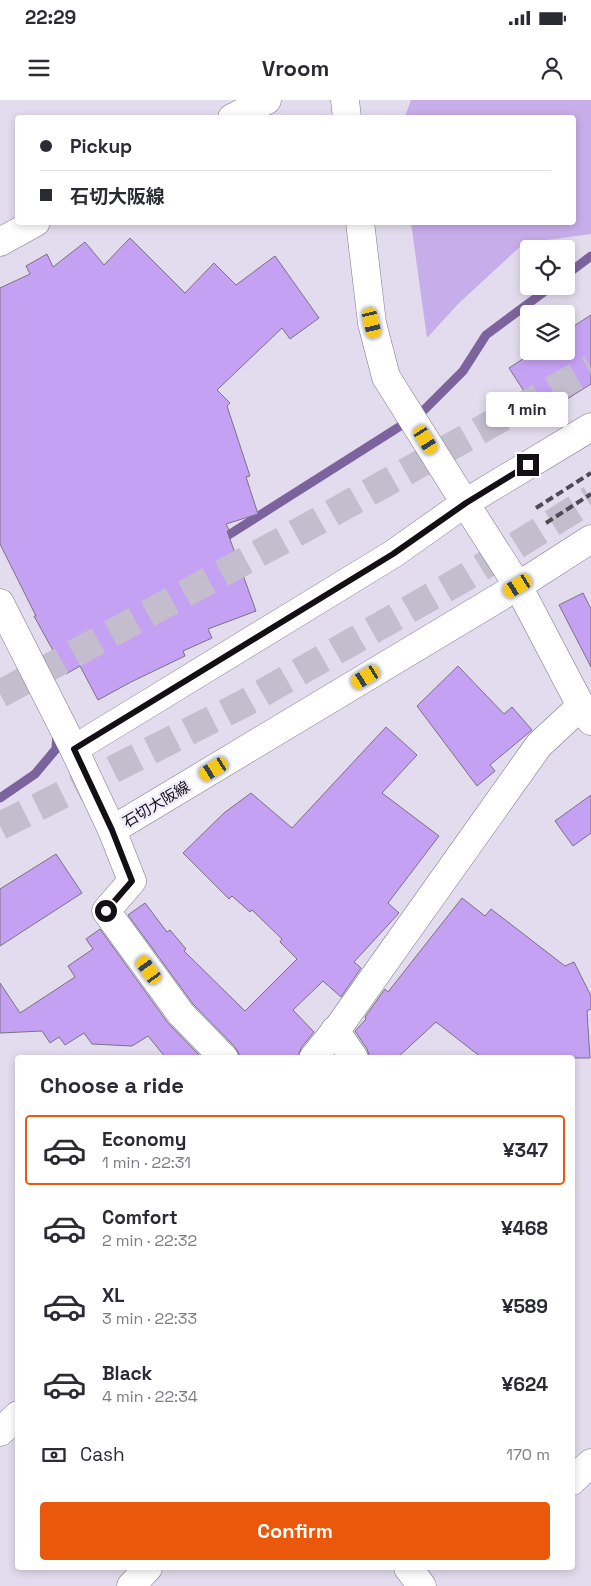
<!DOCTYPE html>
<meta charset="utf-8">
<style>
:root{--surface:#fff;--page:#f7f7f7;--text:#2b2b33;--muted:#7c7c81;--line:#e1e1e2;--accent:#ea580c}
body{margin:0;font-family:"Space Grotesk","Noto Sans JP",sans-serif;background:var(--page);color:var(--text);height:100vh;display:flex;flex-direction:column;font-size:19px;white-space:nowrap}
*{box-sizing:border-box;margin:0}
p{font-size:16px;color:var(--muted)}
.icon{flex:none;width:28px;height:28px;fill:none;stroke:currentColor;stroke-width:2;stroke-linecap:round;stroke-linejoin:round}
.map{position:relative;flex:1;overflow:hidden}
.details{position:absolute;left:15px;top:955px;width:560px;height:515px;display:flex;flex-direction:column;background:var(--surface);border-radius:5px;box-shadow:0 2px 8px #0003}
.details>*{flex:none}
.banner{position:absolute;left:15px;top:15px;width:561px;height:110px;border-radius:5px;box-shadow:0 2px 8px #0003;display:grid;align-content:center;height:110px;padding:0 25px;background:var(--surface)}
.buttons{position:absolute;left:520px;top:140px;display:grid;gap:10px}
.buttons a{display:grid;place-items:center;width:55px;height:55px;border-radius:5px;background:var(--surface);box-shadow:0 2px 8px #0003;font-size:25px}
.end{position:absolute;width:22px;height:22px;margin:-11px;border:6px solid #120f15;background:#fff;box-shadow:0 0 0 2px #fff}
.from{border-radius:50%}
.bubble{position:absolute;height:35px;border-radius:5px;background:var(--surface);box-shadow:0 2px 8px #0003;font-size:16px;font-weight:800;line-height:35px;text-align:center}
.car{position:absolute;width:15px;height:30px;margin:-15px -8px;border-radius:6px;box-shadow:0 0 4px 1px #0007;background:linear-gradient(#f5c518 24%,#345 0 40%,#f5c518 0 76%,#345 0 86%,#f5c518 0)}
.banner b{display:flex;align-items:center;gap:18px;height:48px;font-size:19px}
.banner b+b{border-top:1px solid var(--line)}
.banner i{width:12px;height:12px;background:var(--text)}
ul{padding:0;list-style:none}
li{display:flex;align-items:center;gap:15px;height:70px;margin:0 10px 8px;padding:0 15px;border:2px solid transparent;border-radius:5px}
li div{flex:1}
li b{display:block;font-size:19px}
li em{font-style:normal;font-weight:800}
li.active{border-color:var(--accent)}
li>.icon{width:45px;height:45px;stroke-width:1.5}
h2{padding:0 25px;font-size:22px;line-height:60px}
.pay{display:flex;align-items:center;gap:12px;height:55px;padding:0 25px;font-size:19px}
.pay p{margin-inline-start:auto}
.button{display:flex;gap:10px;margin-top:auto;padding:10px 25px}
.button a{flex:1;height:58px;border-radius:5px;background:var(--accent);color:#fff;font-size:20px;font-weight:800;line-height:58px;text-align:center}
.status{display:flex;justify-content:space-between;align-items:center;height:35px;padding:0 25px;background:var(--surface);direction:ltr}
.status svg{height:14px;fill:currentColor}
header{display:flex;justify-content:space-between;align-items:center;height:65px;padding:0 25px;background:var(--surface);font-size:22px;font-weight:800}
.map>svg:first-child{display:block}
.green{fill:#c7adea}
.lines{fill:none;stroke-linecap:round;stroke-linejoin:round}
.stream{stroke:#7d639d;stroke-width:9}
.building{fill:#c5a1f3;stroke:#787281}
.highway-tunnel{stroke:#c4bdcd;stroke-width:28;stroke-dasharray:28 14;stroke-linecap:butt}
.minor-casing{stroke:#7d7786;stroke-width:29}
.major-casing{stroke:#7d7786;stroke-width:29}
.minor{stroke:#fff;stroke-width:28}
.major{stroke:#fff;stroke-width:28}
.rail{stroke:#4f4b55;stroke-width:4;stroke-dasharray:8 4;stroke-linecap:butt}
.route{stroke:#120f15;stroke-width:6}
.labels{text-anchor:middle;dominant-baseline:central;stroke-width:5;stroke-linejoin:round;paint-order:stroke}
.street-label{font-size:15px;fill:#120f15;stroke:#f1eafb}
</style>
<div class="status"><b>22:29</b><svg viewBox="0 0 49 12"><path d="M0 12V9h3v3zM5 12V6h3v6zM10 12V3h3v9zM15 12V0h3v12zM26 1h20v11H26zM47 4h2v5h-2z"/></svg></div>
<header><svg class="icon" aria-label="menu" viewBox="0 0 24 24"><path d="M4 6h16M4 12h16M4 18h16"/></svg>Vroom<svg class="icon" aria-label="person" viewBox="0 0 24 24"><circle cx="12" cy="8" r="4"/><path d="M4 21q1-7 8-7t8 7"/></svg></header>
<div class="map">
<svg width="591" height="1486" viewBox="0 0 591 1486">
<rect width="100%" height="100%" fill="#e3dcee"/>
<path class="green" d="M411,0H591V134L524,143L458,204L427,238L411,123L574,122V18L405,17Z"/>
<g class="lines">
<path class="stream" d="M566,175L591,156
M219,441L421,313L463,271L486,235L552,186
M46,576L47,562L64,546
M0,698L35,674L56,649L57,632"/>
</g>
<path class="building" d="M130,138L185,193L214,163L236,185L275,156L319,218L290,239L282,228L217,290L230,303L227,306L250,376L246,377L258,414L226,424L229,430L227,431L256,511L208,529L212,538L183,551L185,556L131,582L98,600L80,566L66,574L34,516H36L0,444V188L30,174L26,166L47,154L53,167L85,142L104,165Z
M591,215V284L540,316L509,268L535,251H566V231Z
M583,493L591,509V567L559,505Z
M458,566L504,614L512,607L532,630L490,665L495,671L477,686L417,606Z
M386,627L417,655L382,693L439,736L388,803L399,813L354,862L361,868L341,897L323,881L293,910L314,932L301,948L298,958H239V954L235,947L193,904L128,815L145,803L167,832L170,830L186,849L184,851L245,911L297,859L280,842L282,839L252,810L250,812L232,796L229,799L183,753L224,713L251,693L292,728Z
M591,695V733L573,746L555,721Z
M56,754L82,793L0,846V789Z
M462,798L485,816L491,809L565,866L574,862L591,896V909L587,911L590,958H482L436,922L397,958H370L367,949L355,931L366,919L365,917L385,889L388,892Z
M100,829L168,923L202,958H166L148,936L132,946L92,944L84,933L65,945L59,937L50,943L42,931L0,933V883L20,913L75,877L68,866L93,849L86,839Z"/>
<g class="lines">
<path class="highway-tunnel" d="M0,594L309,426L591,268
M0,726L243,604L464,478L591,399"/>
<g class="minor-casing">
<path id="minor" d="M345,0L347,18
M232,18L267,0
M360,122L372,223L386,277L465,403
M0,142L36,122
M518,486L581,606L591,621
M0,503L74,649
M112,730L132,781L106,811L181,914L224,958
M335,930L354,958
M313,958L340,925L539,645L581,606
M0,1332L18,1315
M572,1381L591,1363
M408,1468L422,1486
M131,1486L148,1468"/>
</g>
<g class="major-casing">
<path id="major" d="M591,327L465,403L393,454L74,649L112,730L518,486L591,439
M465,403L518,486"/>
</g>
<use href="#minor" class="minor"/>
<use href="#major" class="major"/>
<path class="rail" d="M536,408L591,373
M546,423L591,394"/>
</g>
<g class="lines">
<path class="route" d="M106,811L132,781L112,730L74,649L393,454L466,403L528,365"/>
</g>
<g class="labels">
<g class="street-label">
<text transform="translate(156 704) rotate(-31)">石切大阪線</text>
</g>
</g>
</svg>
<div class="buttons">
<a><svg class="icon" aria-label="locate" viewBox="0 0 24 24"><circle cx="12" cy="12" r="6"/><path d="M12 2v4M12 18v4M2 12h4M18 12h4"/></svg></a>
<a><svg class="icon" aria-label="layers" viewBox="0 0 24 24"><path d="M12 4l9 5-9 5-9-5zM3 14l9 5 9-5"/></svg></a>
</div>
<i class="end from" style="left:106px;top:811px"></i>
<i class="end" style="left:528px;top:365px"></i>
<div class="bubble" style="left:486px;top:292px;width:82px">1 min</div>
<i class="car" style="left:372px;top:223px;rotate:167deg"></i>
<i class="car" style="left:426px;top:340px;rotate:148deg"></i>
<i class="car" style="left:518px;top:486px;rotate:239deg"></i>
<i class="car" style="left:366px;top:577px;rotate:239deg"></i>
<i class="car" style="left:214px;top:669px;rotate:239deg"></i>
<i class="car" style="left:149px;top:870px;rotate:324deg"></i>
<div class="banner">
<b><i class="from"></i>Pickup</b>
<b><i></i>石切大阪線</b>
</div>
<section class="details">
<h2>Choose a ride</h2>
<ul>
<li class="active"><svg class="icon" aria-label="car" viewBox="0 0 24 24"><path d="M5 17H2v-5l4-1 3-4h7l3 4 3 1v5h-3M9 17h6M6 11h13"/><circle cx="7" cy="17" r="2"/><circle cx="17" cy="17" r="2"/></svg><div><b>Economy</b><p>1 min · 22:31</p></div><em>¥347</em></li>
<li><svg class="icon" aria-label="car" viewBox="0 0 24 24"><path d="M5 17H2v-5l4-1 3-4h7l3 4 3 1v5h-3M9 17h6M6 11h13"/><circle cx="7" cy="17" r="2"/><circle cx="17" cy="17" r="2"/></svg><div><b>Comfort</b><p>2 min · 22:32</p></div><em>¥468</em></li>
<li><svg class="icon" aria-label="car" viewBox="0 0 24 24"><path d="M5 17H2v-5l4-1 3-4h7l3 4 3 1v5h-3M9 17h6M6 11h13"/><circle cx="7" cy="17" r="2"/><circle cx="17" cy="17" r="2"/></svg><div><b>XL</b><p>3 min · 22:33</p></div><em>¥589</em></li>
<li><svg class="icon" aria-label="car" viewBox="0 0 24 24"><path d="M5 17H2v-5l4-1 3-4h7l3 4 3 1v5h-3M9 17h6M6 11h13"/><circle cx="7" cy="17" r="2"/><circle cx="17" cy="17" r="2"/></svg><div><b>Black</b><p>4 min · 22:34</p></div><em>¥624</em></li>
</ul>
<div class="pay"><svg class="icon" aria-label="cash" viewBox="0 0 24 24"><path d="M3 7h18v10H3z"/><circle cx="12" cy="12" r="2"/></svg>Cash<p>170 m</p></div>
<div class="button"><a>Confirm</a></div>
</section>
</div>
